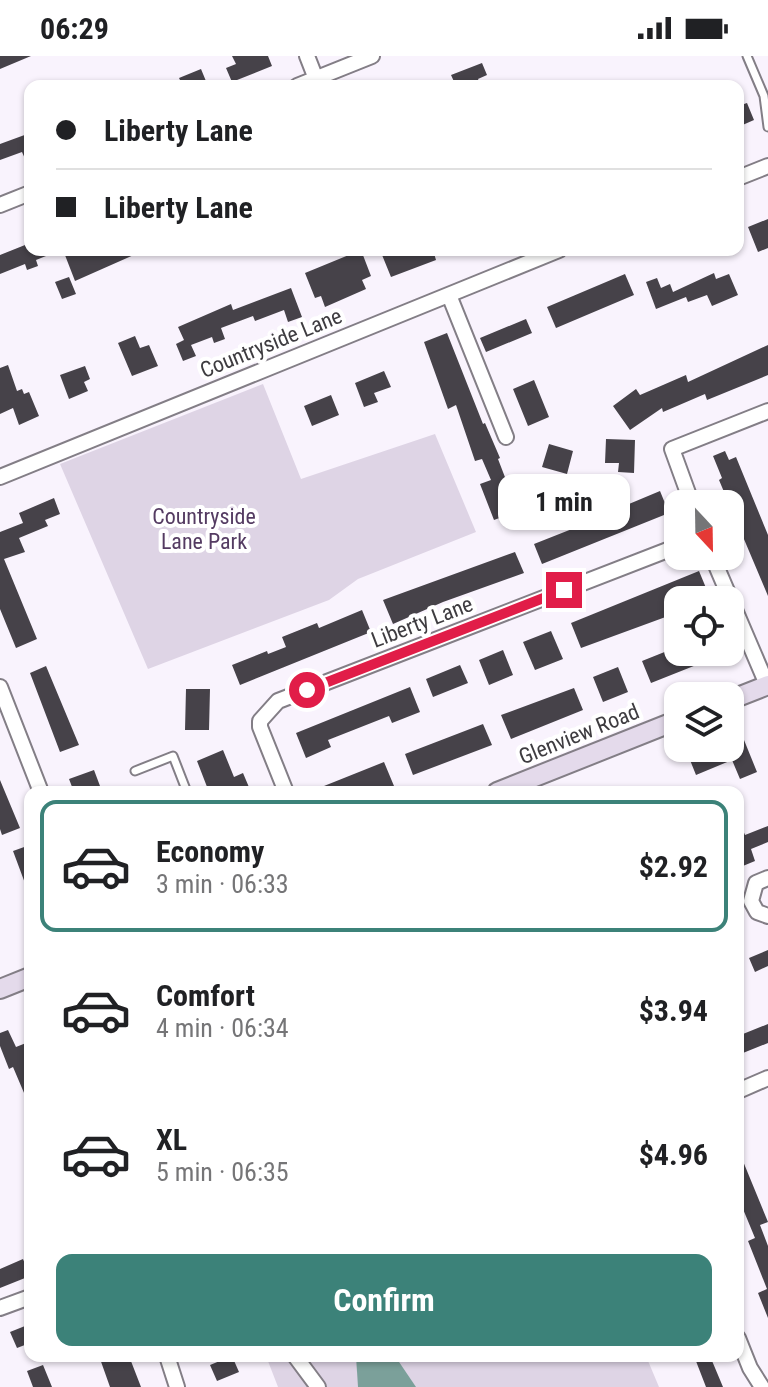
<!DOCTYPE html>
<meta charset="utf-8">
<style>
:root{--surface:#fff;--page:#f2f2f2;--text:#202124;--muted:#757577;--line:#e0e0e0;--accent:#3c8279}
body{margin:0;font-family:"Roboto Condensed",sans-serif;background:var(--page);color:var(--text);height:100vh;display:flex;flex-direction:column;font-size:30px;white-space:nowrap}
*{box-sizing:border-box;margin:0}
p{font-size:26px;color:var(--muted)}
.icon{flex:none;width:44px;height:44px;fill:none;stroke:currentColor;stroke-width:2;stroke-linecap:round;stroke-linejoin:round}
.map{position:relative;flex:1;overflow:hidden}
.drawer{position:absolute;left:24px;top:730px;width:720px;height:576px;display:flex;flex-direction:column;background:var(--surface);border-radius:16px;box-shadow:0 2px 6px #0004}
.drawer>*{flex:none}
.banner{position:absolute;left:24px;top:24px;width:720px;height:176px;border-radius:16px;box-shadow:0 2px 6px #0004;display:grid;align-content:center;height:176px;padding:0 32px;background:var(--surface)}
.needle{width:52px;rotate:158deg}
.controls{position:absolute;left:664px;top:434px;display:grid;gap:16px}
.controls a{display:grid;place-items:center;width:80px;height:80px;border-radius:16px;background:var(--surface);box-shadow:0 2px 6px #0004;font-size:40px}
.end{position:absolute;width:36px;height:36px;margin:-18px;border:10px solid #e11d48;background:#fff;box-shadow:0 0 0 4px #fff}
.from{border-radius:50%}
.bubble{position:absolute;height:56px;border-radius:16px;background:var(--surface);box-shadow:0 2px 6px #0004;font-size:26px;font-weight:700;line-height:56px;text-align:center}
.banner b{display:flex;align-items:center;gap:28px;height:76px;font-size:30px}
.banner b+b{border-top:2px solid var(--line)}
.banner i{width:20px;height:20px;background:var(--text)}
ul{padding:14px 0 0;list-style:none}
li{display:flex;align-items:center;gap:24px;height:132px;margin:0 16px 12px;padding:0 16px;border:4px solid transparent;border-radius:16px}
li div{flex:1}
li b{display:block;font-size:30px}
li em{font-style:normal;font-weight:700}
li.current{border-color:var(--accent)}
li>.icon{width:72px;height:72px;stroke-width:1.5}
.button{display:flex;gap:16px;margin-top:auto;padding:16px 32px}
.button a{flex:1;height:92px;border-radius:16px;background:var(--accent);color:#fff;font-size:32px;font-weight:700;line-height:92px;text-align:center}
.status{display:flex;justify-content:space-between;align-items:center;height:56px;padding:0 40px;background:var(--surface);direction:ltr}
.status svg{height:22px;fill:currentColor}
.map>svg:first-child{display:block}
.green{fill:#ded4e5}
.water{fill:#7ba09a}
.building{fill:#464249}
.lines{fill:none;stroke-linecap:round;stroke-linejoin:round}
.service-casing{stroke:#837e86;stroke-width:11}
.minor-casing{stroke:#837e86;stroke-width:18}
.secondary-casing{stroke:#837e86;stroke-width:22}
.service{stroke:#fff;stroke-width:7}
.minor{stroke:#fff;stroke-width:14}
.secondary{stroke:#e4daeb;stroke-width:18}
.route{stroke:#e11d48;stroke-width:10}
.labels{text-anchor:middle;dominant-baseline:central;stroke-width:8;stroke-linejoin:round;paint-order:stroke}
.street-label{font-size:22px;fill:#3e3c40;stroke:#fff}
.park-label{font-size:22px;fill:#543b62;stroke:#fff}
</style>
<div class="status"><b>06:29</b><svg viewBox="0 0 49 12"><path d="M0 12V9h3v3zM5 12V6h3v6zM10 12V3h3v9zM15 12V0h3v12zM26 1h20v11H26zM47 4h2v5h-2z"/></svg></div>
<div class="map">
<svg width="768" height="1331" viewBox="0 0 768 1331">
<rect width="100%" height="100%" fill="#f9f3fd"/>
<path class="green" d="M263,328L301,423L435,378L476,476L358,523L329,544L148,613L60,408Z
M266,1300H646L659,1331H278Z"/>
<path class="water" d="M356,1300H395L416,1331H358Z"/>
<path class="building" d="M0,0H31L0,13Z
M232,0H268L272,10L232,26L226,12L236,8Z
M482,7L487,19L478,23L481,30H456L451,19Z
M201,13L208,30H183L179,22Z
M747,47L754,64L738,71V50Z
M30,77V114L22,96L0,104V88Z
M768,163V192L758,196L748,171Z
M30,187V194H61L36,204L38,210L27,214L25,208L0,218V199Z
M63,194H145L75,225Z
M361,194L371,220L362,224L366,233L325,251L321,240L315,242L305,217Z
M380,194H395L398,200L414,194H433L436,204L391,221Z
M714,217L716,223L729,218L738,239L712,250L707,239L688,246L686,241L656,253L646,226L657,222L661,232L670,228L673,236Z
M625,218L634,239L556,272L547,251Z
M69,221L76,238L62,243L55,226Z
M291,232L302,261L288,266L284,254L255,265L253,260L221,272L225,283L214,287L212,281L191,289L196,300L183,305L176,288L184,284L178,271L231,248L233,254Z
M526,263L532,277L486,296L480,282Z
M447,277L483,368L485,367L500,402L498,403L513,442L530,435L536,448L494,464L480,428L491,424L482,403L475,405L456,349L448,353L424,286Z
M135,280L140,292L149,289L158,310L132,320L118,287Z
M768,289V319L707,344L705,338L663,356L662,352L630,374L613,350L636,333L640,339L686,319L688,326Z
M8,309L17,335L22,333L24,338L29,336L39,360L19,369L13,352L0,358V312Z
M85,310L90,323L84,326L88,335L69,343L60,319Z
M384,315L391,331L374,337L378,346L364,351L355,327Z
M534,324L549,361L528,370L513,333Z
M331,339L339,359L312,370L304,350Z
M606,383L635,384L634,417L618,416L619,407H605Z
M549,388L573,395L567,418L542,411Z
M725,395L729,404L736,401L768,479V540L719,424L722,422L713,400Z
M660,435L669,457L542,508L534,488L577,471L574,466L616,449L617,453Z
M54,442L60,458L45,464L48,470L19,482L25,496L4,503L37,583L16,592L0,553V476L23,467L19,457Z
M515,496L524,517L443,546L393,568L383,544Z
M699,515L711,544H678V576L671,559L581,592L571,567Z
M362,554L371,576L240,629L232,609L267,595L268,598L286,591L282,581L317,567L319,572Z
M551,575L563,603L535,614L523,586Z
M503,594L513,619L489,629L479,604Z
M667,595V596H729L651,627L642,605Z
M460,609L468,627L433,641L426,623Z
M46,610L79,689L60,696L30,617Z
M618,611L628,636L603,646L593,621Z
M410,631L420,656L392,667L389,660L328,684L331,691L306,702L296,677Z
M574,632L583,654L511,683L501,659Z
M186,633H210L209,674H185Z
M483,668L492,689L413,719L405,698Z
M744,684L757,716L740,723L732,704L696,719L690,704L717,693L730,692V689Z
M223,694L234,721L243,717L251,736H209L197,705Z
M384,706L394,730L380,736H309Z
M94,714L100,730L94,733L95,736H74L69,723Z
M0,724L20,772L2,779L0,773Z
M738,762L745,779L768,770V786L751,793L755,805L738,812Z
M27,790L30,799L29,838L13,795Z
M768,894V910L755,916L749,902Z
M768,968V987L738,999V980Z
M8,974L16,991L26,987L30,998V1051L13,1011L9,1013L0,990V977Z
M738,1093L768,1166L760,1169L768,1190V1262L758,1237L767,1233L748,1185L755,1182L738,1141Z
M23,1203L30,1220L0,1232V1213Z
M30,1268V1287L17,1292L10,1276Z
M99,1300H129L141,1331H110Z
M232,1300L239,1316L217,1325L210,1309Z
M694,1300H710L723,1331H706Z
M43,1309L52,1331H33L27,1315Z"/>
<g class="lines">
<g class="service-casing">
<path id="service" d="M747,0L764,40L768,71
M135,715L173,700L187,736"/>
</g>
<g class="minor-casing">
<path id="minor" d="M307,0L316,23
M297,30L372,0
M738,122L768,110
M0,149L30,137
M449,239L506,381
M0,421L559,194
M692,448L672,393L768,355
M712,500L768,631
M0,631L41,736
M286,736L260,671V665L278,645L678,490
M768,822L756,827L751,845L757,856L768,860
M738,1035L768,1022
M0,1252L30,1241
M738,1282L750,1312L762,1331
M167,1300L177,1331
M295,1300L318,1331"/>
</g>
<g class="secondary-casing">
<path id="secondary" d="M730,644L768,629
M497,736L678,664
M0,933L30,921"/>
</g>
<use href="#service" class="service"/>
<use href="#minor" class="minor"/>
<use href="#secondary" class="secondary"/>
</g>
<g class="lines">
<path class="route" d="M307,634L564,534"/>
</g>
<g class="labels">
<g class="street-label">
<text transform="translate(271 287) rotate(-22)">Countryside Lane</text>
<text transform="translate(422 566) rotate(-21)">Liberty Lane</text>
<text transform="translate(579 678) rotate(-22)">Glenview Road</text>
</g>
<g class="park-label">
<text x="204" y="460">Countryside<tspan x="204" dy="25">Lane Park</tspan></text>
</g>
</g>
</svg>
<div class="controls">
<a><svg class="needle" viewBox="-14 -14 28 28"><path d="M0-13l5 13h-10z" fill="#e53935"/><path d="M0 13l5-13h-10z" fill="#757577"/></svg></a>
<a><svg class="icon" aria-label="locate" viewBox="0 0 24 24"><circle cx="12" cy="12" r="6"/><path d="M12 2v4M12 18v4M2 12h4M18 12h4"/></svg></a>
<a><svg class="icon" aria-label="layers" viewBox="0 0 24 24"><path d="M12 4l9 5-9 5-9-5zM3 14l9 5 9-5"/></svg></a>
</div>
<i class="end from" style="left:307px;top:634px"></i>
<i class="end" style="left:564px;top:534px"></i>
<div class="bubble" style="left:498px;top:418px;width:132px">1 min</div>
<div class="banner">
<b><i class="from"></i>Liberty Lane</b>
<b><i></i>Liberty Lane</b>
</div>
<section class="drawer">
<ul>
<li class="current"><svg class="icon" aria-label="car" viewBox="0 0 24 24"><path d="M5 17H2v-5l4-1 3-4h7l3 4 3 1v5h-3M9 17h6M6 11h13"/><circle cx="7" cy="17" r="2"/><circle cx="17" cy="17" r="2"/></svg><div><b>Economy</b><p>3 min · 06:33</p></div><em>$2.92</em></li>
<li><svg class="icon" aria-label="car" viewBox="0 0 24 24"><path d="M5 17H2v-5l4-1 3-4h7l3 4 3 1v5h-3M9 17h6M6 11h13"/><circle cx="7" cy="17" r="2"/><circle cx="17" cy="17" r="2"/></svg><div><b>Comfort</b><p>4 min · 06:34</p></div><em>$3.94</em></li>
<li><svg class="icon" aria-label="car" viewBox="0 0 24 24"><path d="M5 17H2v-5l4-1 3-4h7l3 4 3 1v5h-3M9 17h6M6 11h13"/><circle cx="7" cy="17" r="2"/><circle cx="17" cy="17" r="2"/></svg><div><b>XL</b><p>5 min · 06:35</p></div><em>$4.96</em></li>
</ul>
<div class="button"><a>Confirm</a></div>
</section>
</div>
